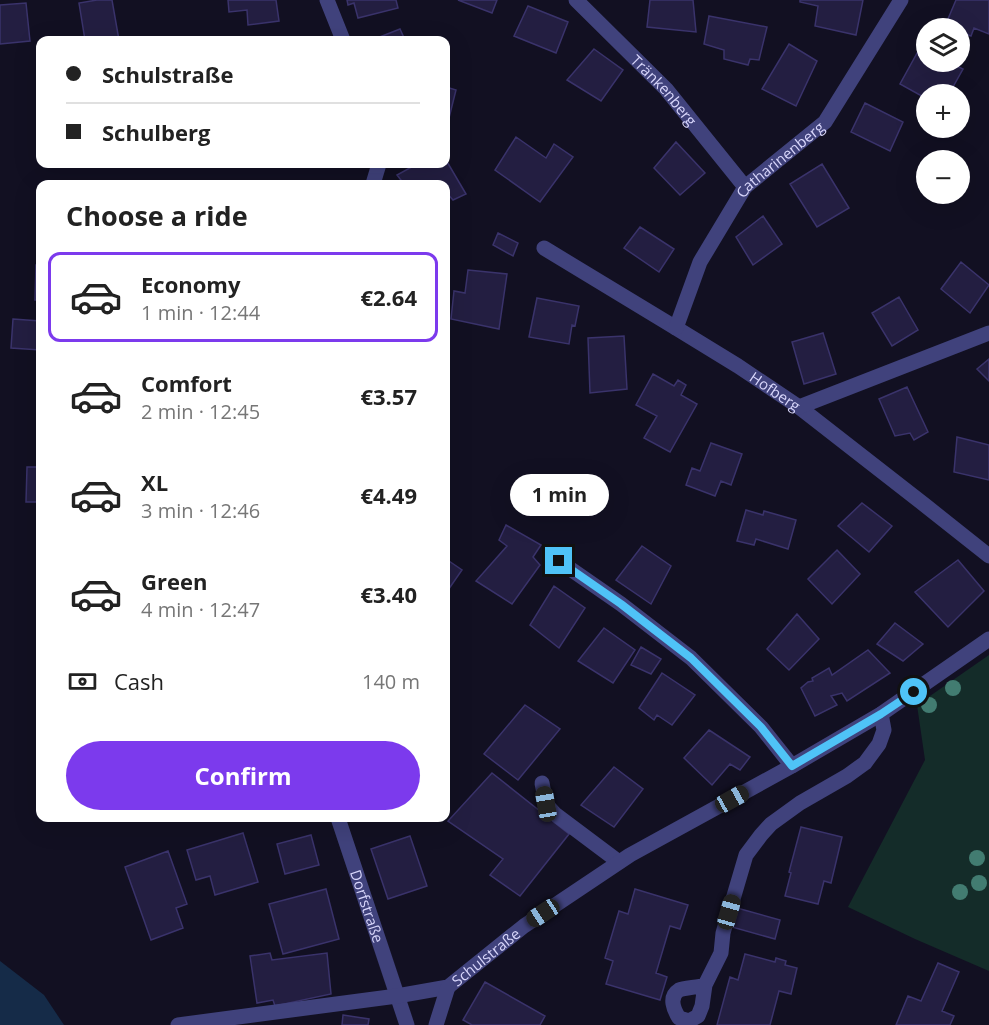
<!DOCTYPE html>
<meta charset="utf-8">
<style>
:root{--surface:#fff;--page:#f6f6f6;--text:#222;--muted:#767676;--line:#e0e0e0;--accent:#7c3aed}
body{margin:0;font-family:"Open Sans",sans-serif;background:var(--page);color:var(--text);height:100vh;display:flex;flex-direction:column;font-size:22px;white-space:nowrap}
*{box-sizing:border-box;margin:0}
p{font-size:20px;color:var(--muted)}
.icon{flex:none;width:33px;height:33px;fill:none;stroke:currentColor;stroke-width:2;stroke-linecap:round;stroke-linejoin:round}
.map{position:relative;flex:1;overflow:hidden}
.drawer{position:absolute;left:36px;top:180px;width:414px;height:642px;display:flex;flex-direction:column;background:var(--surface);border-radius:12px;box-shadow:0 6px 24px #0002}
.drawer>*{flex:none}
.guide{position:absolute;left:36px;top:36px;width:414px;height:132px;border-radius:12px;box-shadow:0 6px 24px #0002;display:grid;align-content:center;height:132px;padding:0 30px;background:var(--surface)}
.tools{position:absolute;left:916px;top:18px;display:grid;gap:12px}
.tools a{display:grid;place-items:center;width:54px;height:54px;border-radius:50%;background:var(--surface);box-shadow:0 6px 24px #0002;font-size:30px}
.end{position:absolute;width:27px;height:27px;margin:-14px;border:8px solid #4fc3f7;background:#111;box-shadow:0 0 0 3px #111}
.from{border-radius:50%}
.bubble{position:absolute;height:42px;border-radius:21px;background:var(--surface);box-shadow:0 6px 24px #0002;font-size:20px;font-weight:700;line-height:42px;text-align:center}
.car{position:absolute;width:18px;height:36px;margin:-18px -9px;border-radius:8px;box-shadow:0 0 4px 2px #0007;background:linear-gradient(#222 24%,#8ab4d8 0 40%,#222 0 76%,#8ab4d8 0 86%,#222 0)}
.guide b{display:flex;align-items:center;gap:21px;height:57px;font-size:22px}
.guide b+b{border-top:2px solid var(--line)}
.guide i{width:15px;height:15px;background:var(--text)}
ul{padding:0;list-style:none}
li{display:flex;align-items:center;gap:18px;height:90px;margin:0 12px 9px;padding:0 18px;border:3px solid transparent;border-radius:12px}
li div{flex:1}
li b{display:block;font-size:22px}
li em{font-style:normal;font-weight:700}
li.current{border-color:var(--accent)}
li>.icon{width:54px;height:54px;stroke-width:1.5}
h2{padding:0 30px;font-size:27px;line-height:72px}
.pay{display:flex;align-items:center;gap:15px;height:66px;padding:0 30px;font-size:22px}
.pay p{margin-inline-start:auto}
.button{display:flex;gap:12px;margin-top:auto;padding:12px 30px}
.button a{flex:1;height:69px;border-radius:36px;background:var(--accent);color:#fff;font-size:24px;font-weight:700;line-height:69px;text-align:center}
.map>svg:first-child{display:block}
.green{fill:#142c29}
.water{fill:#152b48}
.building{fill:#231e41;stroke:#3a336b;stroke-width:1.5}
.lines{fill:none;stroke-linecap:round;stroke-linejoin:round}
.minor{stroke:#40427c;stroke-width:15}
.tree{fill:#427c71}
.route{stroke:#4fc3f7;stroke-width:8}
.labels{text-anchor:middle;dominant-baseline:central;stroke-width:4.5;stroke-linejoin:round;paint-order:stroke}
.street-label{font-size:15px;fill:#d8d6fb;stroke:#121022}
</style>
<div class="map">
<svg width="989" height="1025" viewBox="0 0 989 1025">
<rect width="100%" height="100%" fill="#121022"/>
<path class="green" d="M989,655V971L915,939L848,907L925,760L917,705Z"/>
<path class="water" d="M0,961L44,995L64,1025H0Z"/>
<path class="building" d="M97,0H112L119,40H85L79,3Z
M228,0H276L279,21L248,25L247,10L229,12Z
M347,0H396L398,8L358,18L354,3L348,5Z
M458,0H497L492,13Z
M650,0H693L696,32L647,27Z
M800,0H863L856,35L815,26L818,6L800,2Z
M956,0H989V34L974,28L971,36L960,32V28H952L945,26Z
M26,3L30,41L0,44V5Z
M528,6L568,22L556,53L514,36Z
M709,16L767,27L759,60L750,59L748,65L724,59V50L704,44Z
M400,29L405,40H372Z
M789,44L817,61L796,106L762,89Z
M921,46L927,49V62H949L963,69L949,94H927V99L900,84Z
M594,49L623,70L601,101L567,80Z
M446,87L456,90L449,118L446,117Z
M865,103L903,122L890,151L851,132Z
M516,137L546,158L554,144L573,157L540,202L495,170Z
M676,142L705,173L680,195L654,168Z
M446,160L466,194L453,200L446,192V184H404L397,175L417,164H446Z
M822,164L849,208L817,227L790,184Z
M763,216L782,244L753,265L736,237Z
M640,227L674,249L659,272L624,248Z
M498,233L518,243L513,256L493,245Z
M961,262L989,285L970,313L941,289Z
M36,265H40V300H35Z
M468,270L507,274L499,329L451,319L454,291L465,293Z
M899,297L918,330L892,346L872,313Z
M537,298L579,306L575,326L572,325L569,344L529,337Z
M13,319L40,321V350L11,348Z
M823,333L836,374L804,384L792,342Z
M624,336L627,389L590,393L588,338Z
M989,359V381L977,369Z
M653,374L674,386L678,380L686,385L681,395L697,404L670,452L644,438L657,416L636,405Z
M907,387L928,432L914,440L910,433L895,436L879,399Z
M957,437L989,445V480L954,472Z
M711,443L742,454L731,485L721,481L715,496L686,485L692,468L700,471Z
M27,467H40V502H26Z
M862,503L892,526L869,552L838,526Z
M746,510L763,515L764,511L796,520L788,549L756,539L754,545L737,541Z
M506,525L541,545L533,557L540,565L512,604L476,581L507,546L499,540Z
M642,546L671,566L651,604L616,580Z
M837,550L860,574L832,604L808,579Z
M446,559L462,570L446,593Z
M958,560L984,591L948,627L915,592Z
M554,586L585,608L559,648L530,625Z
M797,614L819,639L789,670L767,649Z
M895,623L923,644L903,661L877,644Z
M604,628L635,650L613,683L578,661Z
M641,647L661,659L651,674L631,665Z
M868,650L890,673L847,701L842,693L831,696L837,705L815,716L801,688L808,682L813,681L812,678L829,668L832,675Z
M662,673L695,695L672,725L657,715L654,720L639,708Z
M525,705L560,729L518,780L484,754Z
M709,730L750,757L740,770L730,764L712,785L684,758Z
M614,767L643,789L614,827L581,805Z
M492,773L569,834L520,896L490,875L503,859L448,821Z
M801,827L842,837L831,883L824,881L818,904L785,896L791,873L789,872Z
M243,833L258,882L215,895L210,876L196,880L187,850Z
M311,835L319,865L285,874L277,844Z
M410,836L427,886L388,899L371,849Z
M168,851L187,904L176,908L183,928L151,940L125,867Z
M326,889L339,939L283,954L269,904Z
M635,889L688,905L680,929L670,926L656,973L667,977L660,1000L606,984L613,961L605,958L619,911L628,914Z
M737,908L780,920L775,939L732,927Z
M270,953L272,960L327,953L331,994L275,1006L273,1000L257,1003L250,956Z
M745,954L775,962L776,958L786,961L785,965L797,968L791,994L779,991L770,1025H717L730,977L738,980Z
M938,963L959,972L942,1011L954,1016L950,1025H896L908,996L921,1001Z
M485,982L545,1016L540,1025H472L463,1020Z
M343,1015L369,1019L368,1025H342Z"/>
<g class="lines">
<g class="minor">
<path d="M327,0L343,40"/>
<path id="s1" d="M576,0L666,89L745,187"/>
<path d="M373,184L379,164"/>
<path id="s2" d="M544,248L676,328L738,366L799,407L926,506L989,556"/>
<path id="s3" d="M676,328L700,262L745,187L825,122L901,0"/>
<path d="M799,407L989,333"/>
<path d="M559,561L621,604L691,658L761,727L792,766"/>
<path d="M542,783L546,804L555,814L619,862"/>
<path id="s4" d="M338,818L407,1025"/>
<path d="M705,985L702,1006L698,1016L689,1021L679,1018C674,1010 668,997 679,990C684,988 699,987 705,985L721,953L723,933L746,855L761,835L771,824L800,803L847,776L865,763L879,744L884,730L881,714"/>
<path id="s5" d="M178,1025L397,996L448,987L524,926L630,855L792,766L881,714L989,639"/>
<path d="M436,1025L448,987"/>
</g>
</g>
<g class="tree">
<circle cx="953" cy="688" r="8"/>
<circle cx="929" cy="705" r="8"/>
<circle cx="977" cy="858" r="8"/>
<circle cx="979" cy="883" r="8"/>
<circle cx="960" cy="892" r="8"/>
</g>
<g class="lines">
<path class="route" d="M559,561L621,604L691,658L761,727L792,766L881,714L914,692"/>
</g>
<g class="labels">
<g class="street-label">
<text stroke="none"><textPath href="#s1" startOffset="126">Tränkenberg</textPath></text>
<text stroke="none"><textPath href="#s3" startOffset="202">Catharinenberg</textPath></text>
<text stroke="none"><textPath href="#s2" startOffset="272">Hofberg</textPath></text>
<text stroke="none"><textPath href="#s4" startOffset="93">Dorfstraße</textPath></text>
<text stroke="none"><textPath href="#s5" startOffset="321">Schulstraße</textPath></text>
</g>
</g>
</svg>
<div class="tools">
<a><svg class="icon" aria-label="layers" viewBox="0 0 24 24"><path d="M12 4l9 5-9 5-9-5zM3 14l9 5 9-5"/></svg></a>
<a>+</a>
<a>−</a>
</div>
<i class="end from" style="left:914px;top:692px"></i>
<i class="end" style="left:559px;top:561px"></i>
<div class="bubble" style="left:510px;top:474px;width:99px">1 min</div>
<i class="car" style="left:732px;top:799px;rotate:61deg"></i>
<i class="car" style="left:546px;top:804px;rotate:350deg"></i>
<i class="car" style="left:729px;top:912px;rotate:16deg"></i>
<i class="car" style="left:543px;top:913px;rotate:237deg"></i>
<div class="guide">
<b><i class="from"></i>Schulstraße</b>
<b><i></i>Schulberg</b>
</div>
<section class="drawer">
<h2>Choose a ride</h2>
<ul>
<li class="current"><svg class="icon" aria-label="car" viewBox="0 0 24 24"><path d="M5 17H2v-5l4-1 3-4h7l3 4 3 1v5h-3M9 17h6M6 11h13"/><circle cx="7" cy="17" r="2"/><circle cx="17" cy="17" r="2"/></svg><div><b>Economy</b><p>1 min · 12:44</p></div><em>€2.64</em></li>
<li><svg class="icon" aria-label="car" viewBox="0 0 24 24"><path d="M5 17H2v-5l4-1 3-4h7l3 4 3 1v5h-3M9 17h6M6 11h13"/><circle cx="7" cy="17" r="2"/><circle cx="17" cy="17" r="2"/></svg><div><b>Comfort</b><p>2 min · 12:45</p></div><em>€3.57</em></li>
<li><svg class="icon" aria-label="car" viewBox="0 0 24 24"><path d="M5 17H2v-5l4-1 3-4h7l3 4 3 1v5h-3M9 17h6M6 11h13"/><circle cx="7" cy="17" r="2"/><circle cx="17" cy="17" r="2"/></svg><div><b>XL</b><p>3 min · 12:46</p></div><em>€4.49</em></li>
<li><svg class="icon" aria-label="car" viewBox="0 0 24 24"><path d="M5 17H2v-5l4-1 3-4h7l3 4 3 1v5h-3M9 17h6M6 11h13"/><circle cx="7" cy="17" r="2"/><circle cx="17" cy="17" r="2"/></svg><div><b>Green</b><p>4 min · 12:47</p></div><em>€3.40</em></li>
</ul>
<div class="pay"><svg class="icon" aria-label="cash" viewBox="0 0 24 24"><path d="M3 7h18v10H3z"/><circle cx="12" cy="12" r="2"/></svg>Cash<p>140 m</p></div>
<div class="button"><a>Confirm</a></div>
</section>
</div>
